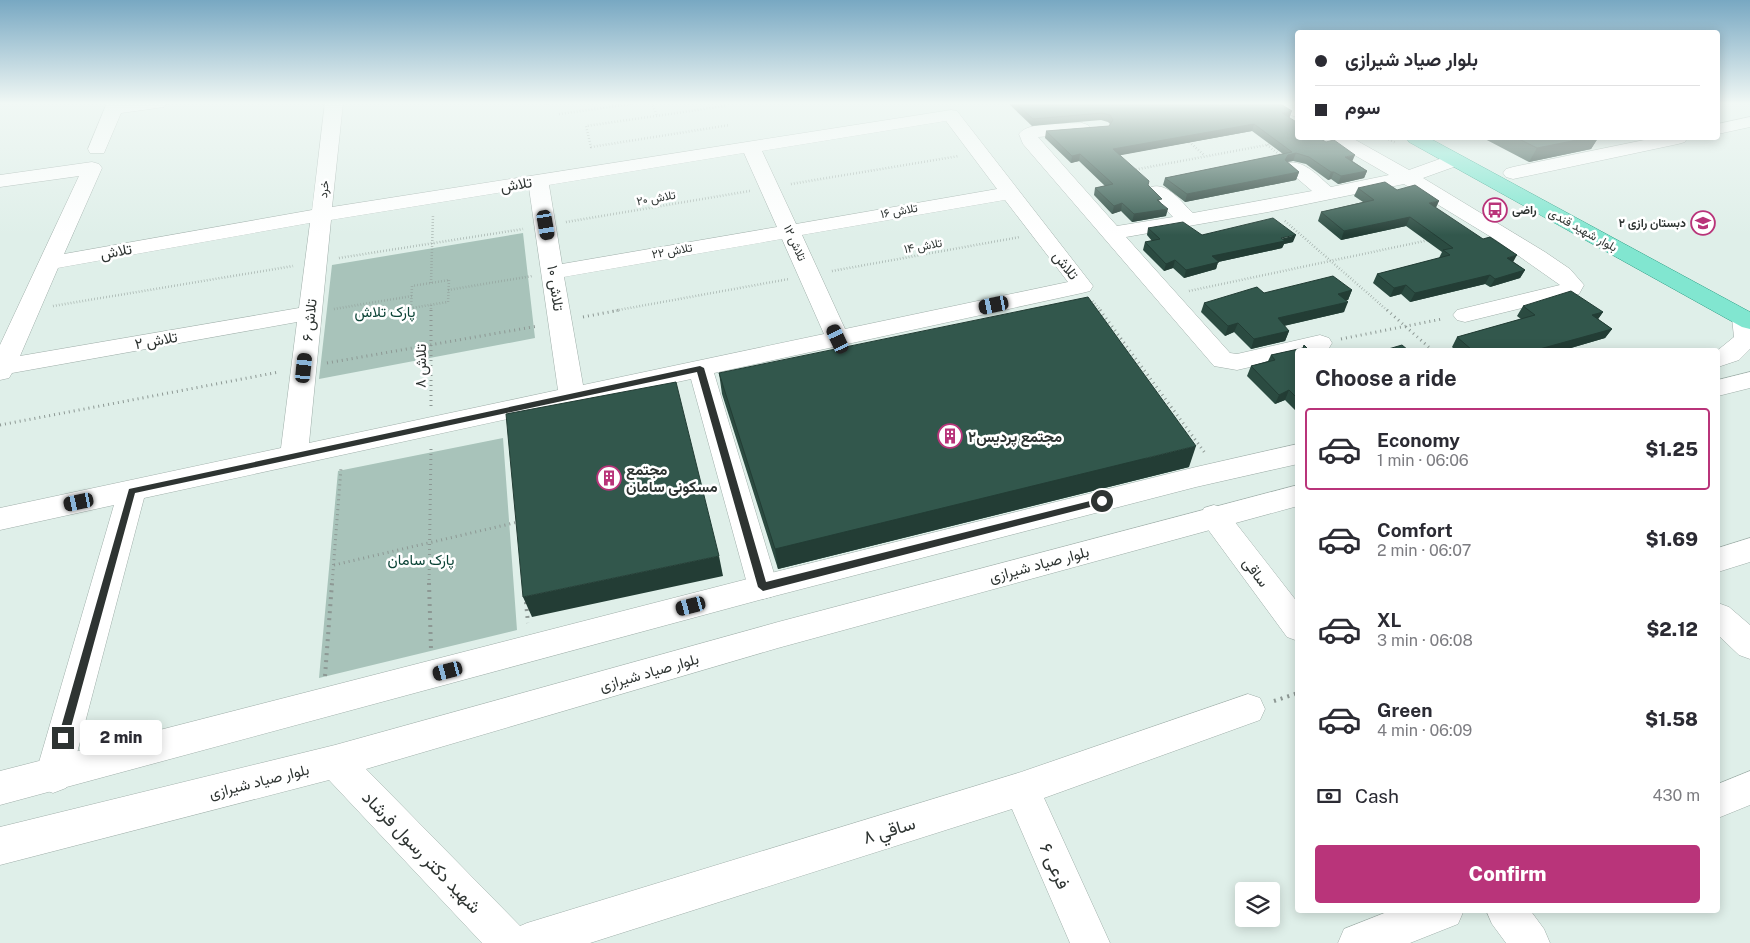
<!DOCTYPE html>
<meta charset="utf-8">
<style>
:root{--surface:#fff;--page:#f7f7f7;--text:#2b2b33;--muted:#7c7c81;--line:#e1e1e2;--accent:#b9347a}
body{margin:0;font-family:"Public Sans",Vazirmatn,sans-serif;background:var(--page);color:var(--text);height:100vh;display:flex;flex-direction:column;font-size:19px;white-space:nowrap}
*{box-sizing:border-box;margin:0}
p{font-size:16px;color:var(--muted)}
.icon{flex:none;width:28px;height:28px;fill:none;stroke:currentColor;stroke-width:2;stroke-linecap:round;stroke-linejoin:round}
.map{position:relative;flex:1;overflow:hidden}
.side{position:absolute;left:1295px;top:348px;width:425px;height:565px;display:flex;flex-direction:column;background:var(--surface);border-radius:5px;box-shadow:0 2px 12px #0003}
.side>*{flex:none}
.guide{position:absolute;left:1295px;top:30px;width:425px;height:110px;border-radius:5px;box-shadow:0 2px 12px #0003;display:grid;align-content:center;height:110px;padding:0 20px;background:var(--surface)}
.tools{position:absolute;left:1235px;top:882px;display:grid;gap:10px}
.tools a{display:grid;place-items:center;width:45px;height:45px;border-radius:5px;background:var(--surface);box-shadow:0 2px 12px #0003;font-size:25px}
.end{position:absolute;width:22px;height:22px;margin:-11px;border:6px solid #2e3432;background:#fff;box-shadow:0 0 0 2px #fff}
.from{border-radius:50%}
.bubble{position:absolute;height:35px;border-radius:5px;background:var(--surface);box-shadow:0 2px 12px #0003;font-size:16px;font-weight:800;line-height:35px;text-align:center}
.car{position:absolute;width:15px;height:30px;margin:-15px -8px;border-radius:6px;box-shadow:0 0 4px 1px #0007;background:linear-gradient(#222 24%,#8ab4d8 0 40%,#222 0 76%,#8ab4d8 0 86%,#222 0)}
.guide b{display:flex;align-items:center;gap:18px;height:48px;font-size:19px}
.guide b+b{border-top:1px solid var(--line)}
.guide i{width:12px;height:12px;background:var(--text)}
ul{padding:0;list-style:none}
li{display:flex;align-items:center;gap:15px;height:82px;margin:0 10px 8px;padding:0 10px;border:2px solid transparent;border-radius:5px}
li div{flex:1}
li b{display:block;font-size:19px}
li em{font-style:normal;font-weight:800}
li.on{border-color:var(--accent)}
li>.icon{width:45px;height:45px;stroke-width:1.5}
h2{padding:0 20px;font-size:22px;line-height:60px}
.pay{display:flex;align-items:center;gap:12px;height:55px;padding:0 20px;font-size:19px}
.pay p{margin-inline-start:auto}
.cta{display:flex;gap:10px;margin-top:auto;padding:10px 20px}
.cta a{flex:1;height:58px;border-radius:5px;background:var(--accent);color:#fff;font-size:20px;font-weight:800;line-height:58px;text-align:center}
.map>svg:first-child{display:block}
.green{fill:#a8c3ba}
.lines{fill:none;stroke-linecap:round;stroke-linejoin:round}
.street-casing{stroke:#a0afaa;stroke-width:1}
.secondary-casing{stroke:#a0afaa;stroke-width:1}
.primary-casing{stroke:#2d9d84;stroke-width:1}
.path-far2{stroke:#8d9894;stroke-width:2.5;stroke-dasharray:0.5 2.5;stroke-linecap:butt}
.path-far1{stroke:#8d9894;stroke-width:3;stroke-dasharray:1 4;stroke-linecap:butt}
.path{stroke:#8d9894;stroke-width:4;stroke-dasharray:2 5;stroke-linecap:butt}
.street{fill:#fff;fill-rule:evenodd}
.secondary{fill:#fff;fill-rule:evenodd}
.primary{fill:#81e6d0;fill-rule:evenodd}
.wall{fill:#2b4b41}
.shaded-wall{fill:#233d35}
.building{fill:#32574c;stroke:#233d35}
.route{fill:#2e3432}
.labels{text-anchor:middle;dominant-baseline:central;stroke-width:5;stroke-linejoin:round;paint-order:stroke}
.far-street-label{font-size:12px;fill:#2e3432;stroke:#fff}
.far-poi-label{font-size:12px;font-weight:bold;fill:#2e3432;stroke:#fff;text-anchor:start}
.street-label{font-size:15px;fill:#2e3432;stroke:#fff}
.park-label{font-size:15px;fill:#0c4437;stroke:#fff}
.poi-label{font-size:15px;font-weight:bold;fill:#2e3432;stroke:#fff;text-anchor:start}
.near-street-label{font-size:18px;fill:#2e3432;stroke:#fff}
</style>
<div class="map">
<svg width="1750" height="943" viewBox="0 0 1750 943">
<rect width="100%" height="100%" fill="#dfefe9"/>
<path class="green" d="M523,233L535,338L319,379L332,265Z
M503,438L517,630L319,678L338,471Z"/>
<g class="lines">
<g class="street-casing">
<path id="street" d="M107,103H167L164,107L121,113L104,153H90L88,149Z
M325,103H343L332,207L951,110L957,111L1093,286L1090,291L1082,293L714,373L778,587L774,596L763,599L752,596L748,587L691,379L144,498L71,776L66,788L53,793L40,788L35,776L114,505L0,530V508L281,448L297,322L12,373L9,378L0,380V345L79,176L0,187V175L92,162L99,164L102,168L64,254L312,210ZM946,121L997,189L796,224L762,151ZM744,153L777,227L562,264L549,185ZM529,188L558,390L309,443L331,220ZM1005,200L1068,282L845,329L802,235ZM310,223L299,308L20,356L58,268ZM782,239L824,334L583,385L564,277Z
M1211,103H1239L1236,107L1218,110L1212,109L1209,105Z
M1270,103H1292L1298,106V118L1273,107Z
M1750,117V127L1718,134V124Z
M1082,123L1088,125L1091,129L1088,133L1038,137L1117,226L1173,217L1148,191L1151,187C1168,182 1181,202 1193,213L1312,191L1284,167L1287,163C1304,159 1319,177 1331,187L1389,175L1332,142L1330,138H1352L1409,170L1448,156H1462L1465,160L1462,164L1423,178L1545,252L1570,269L1584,285L1579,294L1465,322L1457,320L1453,315L1457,310L1560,285L1496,240L1404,184L1268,212L1126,237L1230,353L1237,354L1320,335L1329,338L1332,343L1329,348L1298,350V356L1237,370L1214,366L1023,144L1019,134C1028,121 1067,124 1082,123Z
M1654,138H1687L1685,142L1678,144L1513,179L1506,177L1503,173L1506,169L1513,167Z
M1214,505L1224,508L1298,603V641L1287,637L1204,524L1200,516L1204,508Z
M1750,538V562L1718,572V548Z
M1718,603L1729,607L1750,625V659L1739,655L1718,635Z
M1248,694L1260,698L1265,709L1260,720L1044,798L1110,943H1070L1012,809L590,943H507L513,929L527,923L1021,772Z
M1750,771V805L1718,818V784Z
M1392,910H1464L1458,924L1410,943H1338L1344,929Z
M1486,910H1530L1544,929L1550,943H1506L1492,924Z"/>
</g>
<g class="secondary-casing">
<path id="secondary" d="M1744,311L1750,312V349L1739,360L1718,367V350L1734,337L1732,318L1736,313Z
M1750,372V388L1718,396V380Z
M1298,444V464L1196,487L763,599L0,805V771L763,575L1196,467Z
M1298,485V506L778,648L366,769L523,929L529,943H482L329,780L0,865V827L335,745L778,622Z"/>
</g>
<g class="primary-casing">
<path id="primary" d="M1407,138H1429L1750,312V329L1742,327L1409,142Z"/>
</g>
<path class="path-far2" d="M652,103L657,116
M546,104L557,103
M725,106L586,126L591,147L730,125
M559,114L639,103
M1386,138L1396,143
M1187,140L1205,156
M1267,145L1280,155
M1133,170L1272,144
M791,184L959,156
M1285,221L1388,311
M566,222L750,191
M339,258L523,229
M832,271L1020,237
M449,280L448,302L411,308L412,286Z
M431,283L433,215
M448,290L532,276
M1189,291L1429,240
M1093,301L1101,311
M431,305V311
M53,306L293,266
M334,309L412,296
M613,311L789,279"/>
<path class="path-far1" d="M431,310V407
M1100,310L1205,453
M1387,310L1432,350
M583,317L620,310
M1341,339L1442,319
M327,363L538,326
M0,425L279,372
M334,565L518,522
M332,585L341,468
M429,585L431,448"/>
<path class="path" d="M429,583L431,649
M526,602L528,623
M325,676L332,583
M1274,701L1298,693"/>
<use href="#street" class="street"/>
<use href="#secondary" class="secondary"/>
<use href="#primary" class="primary"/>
</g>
<path class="wall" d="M1008,103H1213L1214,104L1290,118L1367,171L1364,178L1338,184L1331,179L1328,180L1306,164L1293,161L1287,162L1299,172L1296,180L1185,202L1163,185L1165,178L1283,154L1252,131L1119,155L1148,185L1161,203L1166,216L1132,222L1121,211L1112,214L1094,195L1095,188L1105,186L1079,161L1071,163L1045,138L1046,131L1109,126L1110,124L1108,122L1101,120L1032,126Z
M1483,138H1598L1591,149L1529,162Z
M1358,188L1397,190L1436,208L1525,270L1520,278L1490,287L1485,284L1410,302L1401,294L1390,297L1373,283L1377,274L1439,258L1442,252L1406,226L1341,240L1318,221L1321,212L1363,202L1354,196Z
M1148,228L1202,235L1293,242L1284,244L1282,248L1218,262L1216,269L1184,278L1173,268L1164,271L1143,250L1145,242L1152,241L1147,235Z
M1352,290L1348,300H1346L1344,312L1284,326L1289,331L1285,341L1251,349L1234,332L1225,336L1201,312L1204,303L1264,293Z
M1523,306L1603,312L1598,319L1612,329L1605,338L1564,350H1455L1452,347L1457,337L1521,319L1517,316Z
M1304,345L1309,350H1298V413L1285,400L1275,404L1247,376L1251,366L1268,361L1271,355L1303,348Z
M719,373L1189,467L778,569L722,394Z"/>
<path class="shaded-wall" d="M1292,111L1289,119L1282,113Z
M1254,124L1252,131L1111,157L1113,149Z
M1587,138H1598L1591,149L1529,162L1537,148Z
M1296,153L1293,161L1286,162L1285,160L1288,155Z
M1080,154L1079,161L1071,163L1072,156Z
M1355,155L1352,162L1345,157Z
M1367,171L1364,178L1338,184L1341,176Z
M1299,172L1296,180L1185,202L1187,194Z
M1331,172H1334L1331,179L1328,180Z
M1439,201L1435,210L1429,203Z
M1122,203L1121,211L1112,214L1114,206Z
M1168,209L1166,216L1132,222L1134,214Z
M1410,217L1406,226L1341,240L1344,231Z
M1296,235L1293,242L1284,244L1282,248L1218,262L1216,269L1184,278L1186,270L1212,256Z
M1517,255L1512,264L1507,258Z
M1175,260L1173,268L1164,271L1166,264Z
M1525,270L1520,278L1490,287L1495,279Z
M1490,275L1485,284L1410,302L1415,293Z
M1406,285L1401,294L1390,297L1394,288Z
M1352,290L1348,300L1334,304L1338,294Z
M1348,302L1344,312L1274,328L1278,318Z
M1603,312L1596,322L1592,315Z
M1238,323L1234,332L1225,336L1228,326Z
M1612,329L1605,338L1564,350H1536Z
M1289,331L1285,341L1251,349L1254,339Z
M1289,390L1285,400L1275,404L1279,395Z
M1196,446L1189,467L778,569L775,549Z
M719,556L723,576L532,617L523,597Z"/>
<path class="building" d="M1016,103H1213L1214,104L1220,105L1232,103H1279L1292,111L1282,113L1298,123V138H1319L1326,142L1334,140L1355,155L1345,157L1367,171L1341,176L1334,172H1331L1309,157L1296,153L1288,155L1285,160L1299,172L1187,194L1165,178L1292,152L1254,124L1113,149L1149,181L1148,185L1162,199L1157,200L1168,209L1134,214L1122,203L1114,206L1095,188L1113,184L1080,154L1072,156L1046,131L1109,126L1113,120L1110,115L1102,113L1033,119Z
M1517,138H1587L1537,148Z
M1385,182L1397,190L1415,185L1439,201L1429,203L1483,239L1490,237L1517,255L1507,258L1525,270L1495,279L1490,275L1415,293L1406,285L1394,288L1377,274L1450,255L1443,250L1453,248L1410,217L1344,231L1321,212L1374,200L1358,188Z
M1273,218L1296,235L1281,238L1285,241L1212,256L1219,262L1186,270L1175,260L1166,264L1145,242L1160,239L1148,228L1183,222L1202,235Z
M1333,276L1352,290L1338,294L1348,302L1278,318L1289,331L1254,339L1238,323L1228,326L1204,303L1257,287L1264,293Z
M1571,291L1603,312L1592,315L1612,329L1536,350H1472L1457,337L1535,315L1523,306Z
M1088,297L1196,446L775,549L719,373Z
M1304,345L1309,350H1298V399L1289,390L1279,395L1251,366L1275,360L1271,355L1303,348Z
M1402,345L1408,350H1385Z
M676,382L719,556L523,597L506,414Z"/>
<linearGradient id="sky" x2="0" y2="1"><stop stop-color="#78a8c2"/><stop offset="0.44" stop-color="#f1f8f5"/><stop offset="1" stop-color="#f1f8f5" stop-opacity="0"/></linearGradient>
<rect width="1750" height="235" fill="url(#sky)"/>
<path class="route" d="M700,366L704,368L766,582L1102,498L1106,501L1102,504L763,591L758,587L697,372L135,493L68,738L63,742L60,741L58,738L129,489Z"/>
<defs>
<g id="bus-ring" transform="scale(1.25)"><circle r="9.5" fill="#fff" stroke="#b9347a" stroke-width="1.5"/><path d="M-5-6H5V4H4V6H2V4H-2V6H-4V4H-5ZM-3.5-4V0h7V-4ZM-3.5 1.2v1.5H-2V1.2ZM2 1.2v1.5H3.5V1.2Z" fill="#b9347a"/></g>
<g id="school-ring" transform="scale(1.25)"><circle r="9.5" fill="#fff" stroke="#b9347a" stroke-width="1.5"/><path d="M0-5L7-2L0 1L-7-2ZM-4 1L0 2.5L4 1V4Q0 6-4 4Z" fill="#b9347a"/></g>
<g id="building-ring" transform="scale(1.25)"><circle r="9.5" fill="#fff" stroke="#b9347a" stroke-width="1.5"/><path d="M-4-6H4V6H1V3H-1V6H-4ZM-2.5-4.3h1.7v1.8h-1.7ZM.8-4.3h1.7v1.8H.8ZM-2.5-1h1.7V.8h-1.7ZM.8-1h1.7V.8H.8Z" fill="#b9347a"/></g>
</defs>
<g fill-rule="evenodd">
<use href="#bus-ring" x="1495" y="210"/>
<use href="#school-ring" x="1703" y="223"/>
<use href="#building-ring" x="950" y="436"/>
<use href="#building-ring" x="609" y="478"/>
</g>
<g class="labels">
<g class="far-street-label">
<text transform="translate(324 189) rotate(-83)">خرد</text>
<text transform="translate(656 198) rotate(-10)">تلاش ۲۰</text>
<text transform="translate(899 211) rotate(-10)">تلاش ۱۶</text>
<text transform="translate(1583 230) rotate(29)">بلوار شهید قندی</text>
<text transform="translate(795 243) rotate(66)">تلاش ۱۲</text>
<text transform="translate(923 246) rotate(-10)">تلاش ۱۴</text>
<text transform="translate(672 251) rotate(-10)">تلاش ۲۲</text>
</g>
<g class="far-poi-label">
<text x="1512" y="210">راضی</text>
<text x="1686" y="223" text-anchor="end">دبستان رازی ۲</text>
</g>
<g class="street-label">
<text transform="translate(516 184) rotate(-9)">تلاش</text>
<text transform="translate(116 251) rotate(-10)">تلاش</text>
<text transform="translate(1066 265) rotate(52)">تلاش</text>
<text transform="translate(556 288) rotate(82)">تلاش ۱۰</text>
<text transform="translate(309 320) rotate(-84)">تلاش ۶</text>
<text transform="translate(156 340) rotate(-10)">تلاش ۲</text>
<text transform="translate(420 366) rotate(-90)">تلاش ۸</text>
<text transform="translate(1039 564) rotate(-15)">بلوار صیاد شیرازی</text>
<text transform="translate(1256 572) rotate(53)">ساقی</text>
<text transform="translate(649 672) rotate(-16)">بلوار صیاد شیرازی</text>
<text transform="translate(259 781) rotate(-14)">بلوار صیاد شیرازی</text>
</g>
<g class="park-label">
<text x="385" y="311">پارک تلاش</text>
<text x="421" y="559">پارک سامان</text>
</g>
<g class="poi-label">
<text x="968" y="436">مجتمع پردیس۲</text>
<text x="626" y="469">مجتمع<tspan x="626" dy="17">مسکونی سامان</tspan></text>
</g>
<g class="near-street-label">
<text transform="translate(889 830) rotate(-17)">ساقي ۸</text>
<text transform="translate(422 852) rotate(46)">شهید دکتر رسول فرشاد</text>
<text transform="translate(1055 866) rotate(66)">فرعی ۶</text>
</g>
</g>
</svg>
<div class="tools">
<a><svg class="icon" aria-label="layers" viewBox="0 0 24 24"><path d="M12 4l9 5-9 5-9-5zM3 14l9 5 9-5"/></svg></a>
</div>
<i class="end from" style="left:1102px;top:501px"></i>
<i class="end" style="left:63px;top:738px"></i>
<div class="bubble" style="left:80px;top:720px;width:82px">2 min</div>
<i class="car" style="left:546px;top:225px;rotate:170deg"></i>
<i class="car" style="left:994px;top:305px;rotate:258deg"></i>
<i class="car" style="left:838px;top:339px;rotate:335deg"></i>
<i class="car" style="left:304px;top:368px;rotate:6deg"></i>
<i class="car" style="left:79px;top:502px;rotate:258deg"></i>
<i class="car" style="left:691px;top:606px;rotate:255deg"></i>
<i class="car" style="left:448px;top:671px;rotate:255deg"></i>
<div class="guide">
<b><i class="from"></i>بلوار صیاد شیرازی</b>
<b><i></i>سوم</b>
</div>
<section class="side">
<h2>Choose a ride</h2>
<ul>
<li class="on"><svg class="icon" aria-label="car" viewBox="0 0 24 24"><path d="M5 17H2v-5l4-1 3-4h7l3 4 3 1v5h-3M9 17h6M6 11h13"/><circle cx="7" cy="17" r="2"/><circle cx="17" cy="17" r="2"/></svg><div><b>Economy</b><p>1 min · 06:06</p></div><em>$1.25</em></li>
<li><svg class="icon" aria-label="car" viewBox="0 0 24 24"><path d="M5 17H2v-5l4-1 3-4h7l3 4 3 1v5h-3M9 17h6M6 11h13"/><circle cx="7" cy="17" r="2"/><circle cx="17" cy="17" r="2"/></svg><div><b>Comfort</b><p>2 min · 06:07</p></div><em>$1.69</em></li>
<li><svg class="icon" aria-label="car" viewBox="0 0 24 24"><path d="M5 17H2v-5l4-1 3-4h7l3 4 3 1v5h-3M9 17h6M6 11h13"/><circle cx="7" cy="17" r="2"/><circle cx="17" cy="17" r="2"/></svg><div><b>XL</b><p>3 min · 06:08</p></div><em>$2.12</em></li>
<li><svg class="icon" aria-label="car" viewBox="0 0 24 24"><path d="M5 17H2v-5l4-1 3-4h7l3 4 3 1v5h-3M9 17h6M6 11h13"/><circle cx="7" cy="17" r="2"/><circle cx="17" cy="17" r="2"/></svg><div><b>Green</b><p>4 min · 06:09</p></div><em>$1.58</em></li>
</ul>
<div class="pay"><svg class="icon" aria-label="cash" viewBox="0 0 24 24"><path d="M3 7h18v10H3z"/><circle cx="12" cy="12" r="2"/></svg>Cash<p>430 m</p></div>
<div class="cta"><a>Confirm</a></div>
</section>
</div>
